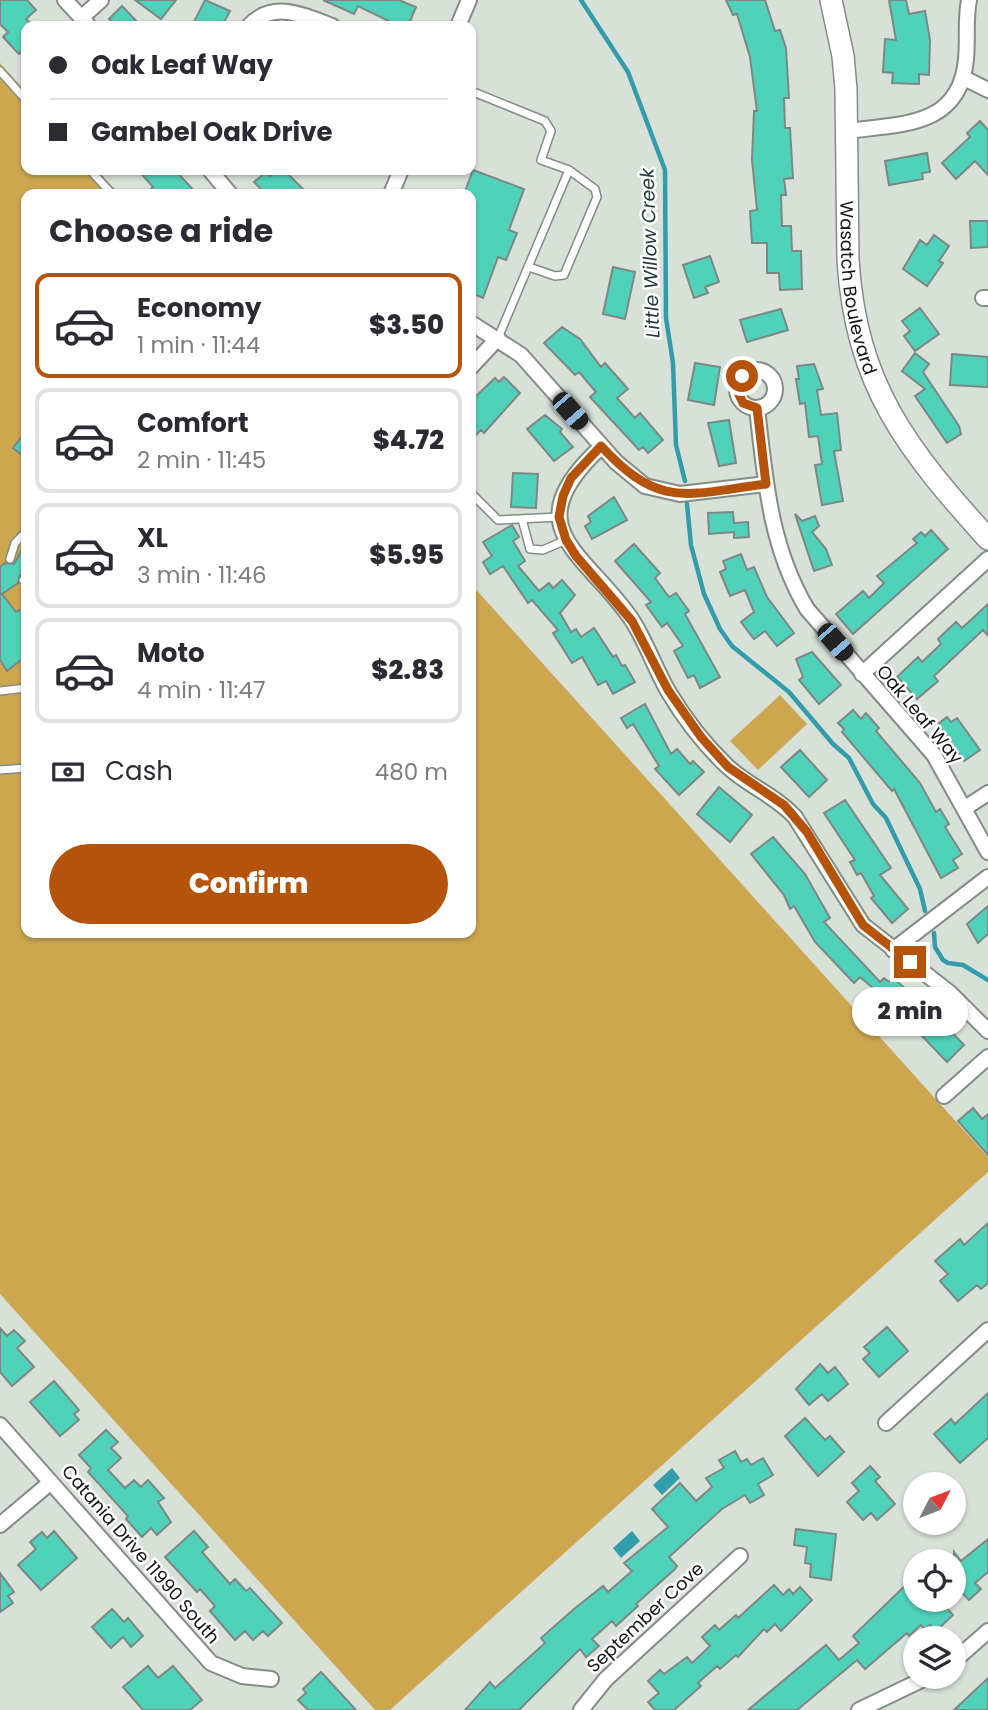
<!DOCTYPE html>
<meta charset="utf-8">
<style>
:root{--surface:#fff;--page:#f7f7f7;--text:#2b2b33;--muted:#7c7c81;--line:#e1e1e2;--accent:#b45309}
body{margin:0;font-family:Poppins,sans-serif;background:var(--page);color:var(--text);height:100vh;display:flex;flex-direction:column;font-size:26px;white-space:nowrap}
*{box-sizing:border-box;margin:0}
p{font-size:23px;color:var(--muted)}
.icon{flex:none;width:38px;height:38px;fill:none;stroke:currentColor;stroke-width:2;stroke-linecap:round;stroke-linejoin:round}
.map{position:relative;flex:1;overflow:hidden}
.panel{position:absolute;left:21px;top:189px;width:455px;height:749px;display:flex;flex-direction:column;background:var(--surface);border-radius:14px;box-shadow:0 2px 5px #0004}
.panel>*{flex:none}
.guide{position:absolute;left:21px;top:21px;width:455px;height:154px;border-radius:14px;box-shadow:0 2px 5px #0004;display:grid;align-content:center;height:154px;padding:0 28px;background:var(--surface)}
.needle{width:46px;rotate:48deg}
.buttons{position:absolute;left:903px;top:1472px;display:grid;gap:14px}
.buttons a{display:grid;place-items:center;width:63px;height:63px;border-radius:50%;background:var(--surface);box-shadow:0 2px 5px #0004;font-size:35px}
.end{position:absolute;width:32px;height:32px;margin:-16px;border:9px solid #b45309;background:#fff;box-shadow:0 0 0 4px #fff}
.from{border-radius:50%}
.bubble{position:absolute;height:49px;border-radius:24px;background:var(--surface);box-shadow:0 2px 5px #0004;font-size:23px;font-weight:800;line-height:49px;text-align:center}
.car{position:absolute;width:21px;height:42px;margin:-21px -10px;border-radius:9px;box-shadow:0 0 5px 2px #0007;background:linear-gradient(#222 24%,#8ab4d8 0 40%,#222 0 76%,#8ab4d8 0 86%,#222 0)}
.guide b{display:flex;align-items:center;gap:24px;height:66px;font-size:26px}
.guide b+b{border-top:2px solid var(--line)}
.guide i{width:18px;height:18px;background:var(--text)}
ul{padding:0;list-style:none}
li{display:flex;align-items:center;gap:21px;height:105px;margin:0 14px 10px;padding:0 14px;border:4px solid var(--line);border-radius:14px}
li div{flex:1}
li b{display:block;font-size:26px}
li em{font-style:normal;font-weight:800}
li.selected{border-color:var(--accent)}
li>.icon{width:63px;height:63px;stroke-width:1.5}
h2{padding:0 28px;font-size:32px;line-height:84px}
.pay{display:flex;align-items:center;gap:18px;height:77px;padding:0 28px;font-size:26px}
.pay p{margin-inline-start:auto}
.primary-button{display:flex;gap:14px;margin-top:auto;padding:14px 28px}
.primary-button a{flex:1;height:80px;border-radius:42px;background:var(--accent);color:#fff;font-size:28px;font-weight:800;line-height:80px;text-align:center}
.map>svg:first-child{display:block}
.green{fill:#cda750}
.water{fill:#339cab}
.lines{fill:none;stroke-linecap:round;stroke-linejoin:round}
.stream{stroke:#339cab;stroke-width:4.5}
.building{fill:#4fd2b9;stroke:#7b8884;stroke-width:2}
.service-casing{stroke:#848c85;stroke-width:10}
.minor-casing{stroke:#848c85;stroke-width:18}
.secondary-casing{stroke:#848c85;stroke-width:24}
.service{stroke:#fff;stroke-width:7}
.minor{stroke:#fff;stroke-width:14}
.secondary{stroke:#fff;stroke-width:21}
.route{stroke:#b45309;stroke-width:9}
.labels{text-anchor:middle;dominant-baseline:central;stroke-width:5;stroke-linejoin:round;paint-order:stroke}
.street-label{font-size:18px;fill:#121512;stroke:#fff}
.water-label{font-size:19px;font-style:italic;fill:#233b3e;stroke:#fff}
</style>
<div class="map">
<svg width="988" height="1710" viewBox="0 0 988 1710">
<rect width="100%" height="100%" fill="#d8e1d8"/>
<path class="green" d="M0,63L26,92V170H97L119,194H26V933H471V584L988,1157V1172L390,1710H375L0,1294Z
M780,695L807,724L758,770L730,741Z"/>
<path class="water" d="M672,1468L680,1478L662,1495L653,1485Z
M632,1531L640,1541L621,1558L613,1548Z"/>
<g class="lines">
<path class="stream" d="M581,0L628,72L665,170L666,318L673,363L676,445L685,481
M687,504L691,545L704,594L720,629L732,646L789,692L833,744L849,758L873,804L886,818L920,889L925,911
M934,933L935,947L943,960L948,963L963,965L988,980"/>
</g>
<path class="building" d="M0,0H27L36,10L26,19L34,26H26V47L19,54L3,37L8,32L0,24Z
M135,0H176L161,19Z
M205,0L230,11L222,26H192Z
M323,0H399L416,7L408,26H399L358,6L354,14Z
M726,0H765L775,31L780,30L786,48L789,98H784L785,128H790L793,178L784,179L786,195H781L782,226H791L792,251H801L802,289L780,290L779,273H767V243H752L750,211L757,210L752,160L754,111H757L750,57L737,14L733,15Z
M889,0H906L909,14L925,11L930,40L929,75L919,74V84L892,83L893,73L883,72L885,39L896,40Z
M122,6L141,26H116L109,19Z
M980,121L988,130V175L975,161L956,179L942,163L970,137L967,133Z
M927,153L930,172L922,173L923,179L889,185L885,161Z
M138,170H175L197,194H146L153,187Z
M276,170H284L308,194H266L254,182L266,172L270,176Z
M473,170L524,189L509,230L517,233L506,260L498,257L483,298L471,293V194H464Z
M970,221H988V247L971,248Z
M934,235L949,246L939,261L943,263L927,286L903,269L920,240L927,245Z
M710,256L719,282L705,287L708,293L694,298L683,265Z
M613,267L635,272L625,319L603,314Z
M920,308L939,334L915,351L904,336L910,331L902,321Z
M781,309L788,330L747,342L740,320Z
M562,327L580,339L601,367L605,363L628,389L617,398L635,418L640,413L663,440L648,453L643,447L639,450L590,397L596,392L579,372L575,375L544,343Z
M915,353L929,364L923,372L959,426L961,434L947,443L915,396L925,389L902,371Z
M952,354L988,357V387L950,385Z
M695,363L720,367L714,405L688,400Z
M814,364L823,389L817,390L821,415L837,413L841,450L834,451L843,501L822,505L815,465L822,464L818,436L809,437L805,403L800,404L796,379H799L797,366Z
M504,377L520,393L484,433L481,430L471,440V401L495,378L499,382Z
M545,415L562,429L560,432L573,447L554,461L527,429Z
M729,420L736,463L719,466L708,423Z
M26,431V458L13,448Z
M513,473L538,474L536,508L511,507Z
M614,497L627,520L592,539L585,526L591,522L588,516Z
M733,512L734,523L748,522L749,537L734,538V532L709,534L708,513Z
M795,514L802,521L815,516L819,526L812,532L826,549L832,565L814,571Z
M512,525L519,537L513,541L525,561L518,566L539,591L549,583L553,588L562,580L575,595L560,613L571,632L576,629L581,637L594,628L613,657L616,655L622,666L625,665L635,682L613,694L606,681L598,685L582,657L572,663L553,633L558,630L532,600L528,603L503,566L490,574L483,562L492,556L483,542Z
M931,530L948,549L853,634L836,614L863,591L869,598L884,583L877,576L917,543L913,539L921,532L925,536Z
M634,544L660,573L655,578L669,597L676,593L689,611L685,614L720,677L700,688L694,675L688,678L674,651L683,646L667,623L662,627L646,605L651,602L615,561Z
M21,552L26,560V575H20L18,583L2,594L16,612L26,606V656L7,671L0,660V567L5,563L14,564Z
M741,554L747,570L754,567L767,597L794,633L777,646L765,631L754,639L741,622L754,612L745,590L730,596L720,572L726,569L723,561Z
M988,604V636L983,630L934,676L938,681L917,699L897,677L918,657L922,662L941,644L938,639L956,622L962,628Z
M812,652L841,685L819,704L799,680L803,677L796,659Z
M645,704L671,754L677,749L690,764L693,761L704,772L679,795L655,769L659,766L633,724L627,728L621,718Z
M853,710L861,719L866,713L879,728L876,731L920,783L936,812L940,809L949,824L945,827L962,854L953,860L958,868L941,878L894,789L892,791L842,732L844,729L838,723Z
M947,717L951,722L957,718L980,750L964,761L938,724Z
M800,750L827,780L809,797L781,767Z
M719,787L752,815L730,842L697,814Z
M845,800L891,868L880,875L908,909L892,923L871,898L874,896L861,873L857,875L850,862L855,860L824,813Z
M773,837L805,874L830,918L824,922L880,982L884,978L889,982L893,978L907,990L903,994L923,1012L928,1007L964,1045L947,1062L901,1014L895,1020L874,1001L880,994L860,977L854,983L815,942L794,906L790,909L784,895L751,854Z
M988,906V934L978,943L967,924Z
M973,1108L982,1119L988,1114V1155L958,1121Z
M988,1223V1283L981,1289L977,1285L958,1301L940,1281L948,1274L935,1261L960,1239L964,1245Z
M887,1327L908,1351L879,1377L863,1359L870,1353L864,1347Z
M0,1328L7,1336L14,1330L25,1341L17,1348L34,1367L12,1386L0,1372Z
M820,1364L828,1373L835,1367L848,1384L828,1401L822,1394L809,1405L796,1389Z
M54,1381L79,1410L74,1414L79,1420L60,1436L30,1402Z
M988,1393V1438L960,1463L934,1434L951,1419L955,1424Z
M805,1418L825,1440L830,1436L844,1452L818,1476L785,1436Z
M106,1430L118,1442L111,1448L121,1458L108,1470L125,1488L134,1480L141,1487L148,1480L164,1498L158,1502L171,1522L157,1535L151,1528L142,1537L126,1519L128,1516L88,1472L91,1468L79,1455Z
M735,1451L741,1462L747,1459L751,1465L763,1458L773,1475L758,1484L764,1495L750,1503L745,1495L722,1509L669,1557L677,1566L675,1569L636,1604L638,1606L616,1626L612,1621L592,1639L599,1646L586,1657L580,1649L519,1710H465L490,1682L495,1688L545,1643L541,1638L574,1609L603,1586L608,1592L632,1571L624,1563L668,1527L652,1509L680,1483L696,1501L712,1487L706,1478L724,1468L719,1460Z
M870,1466L880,1477L875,1481L895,1504L877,1520L871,1513L863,1520L847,1502L859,1491L852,1483Z
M796,1529L836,1534L831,1580L810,1577L811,1564L805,1563L807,1547L794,1545Z
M54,1531L77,1558L41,1590L18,1565L36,1549L30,1542L42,1532L47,1538Z
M194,1531L208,1547L202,1552L230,1584L235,1579L246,1591L250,1588L282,1623L268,1636L263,1631L253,1640L245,1631L235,1640L210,1611L215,1606L200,1589L197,1592L165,1557Z
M988,1539V1572L975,1583L981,1589L969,1600L954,1584V1552L961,1561Z
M0,1573L14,1592L8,1596L13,1603L0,1612Z
M915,1576V1600H939L953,1615L936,1631L930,1625L925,1630L921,1625L909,1636L907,1633L865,1669L857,1660L797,1710H748L826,1645L839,1660L859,1643L853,1636Z
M774,1585L783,1595L789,1589L793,1594L800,1587L812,1600L781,1631L775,1624L767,1632L764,1629L738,1657L736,1655L720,1669L717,1666L698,1683L701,1686L674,1710H655L648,1702L659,1693L648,1681L660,1670L664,1674L687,1657L692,1663L710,1646L702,1637L715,1625L719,1630L736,1615L738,1618Z
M112,1609L124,1622L128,1618L143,1636L131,1647L123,1637L111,1648L92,1627Z
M148,1666L158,1678L173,1666L202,1700L190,1710H143L123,1687Z
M321,1672L356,1710H308L298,1700L306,1693L303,1689Z
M988,1678V1710H954Z"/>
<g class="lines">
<g class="service-casing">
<path id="service" d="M0,71L26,100
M471,91L545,121L551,131L541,160L569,170L498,338
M90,170L112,194
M529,267L555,276L564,275L597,197L595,189L569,170
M471,493L498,520L559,517
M522,519L530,549L543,550L566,540
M10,559L15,543L26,532
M23,580L26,581
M0,691L26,688
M0,770L26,768"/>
</g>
<g class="minor-casing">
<path id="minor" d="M65,0L89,26
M81,18L101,0
M249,26C273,0 303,15 332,26
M458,26L469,0
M964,78L988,90
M846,131C900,124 960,128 966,59C968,40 965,19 969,0
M210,170L230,194
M391,194L401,170
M983,298H988
M471,323L521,355L616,462L645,486L680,494L766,484
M471,367L498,338
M737 389a19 19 0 1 1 38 0a19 19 0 1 1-38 0Z
M757,408C765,479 770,547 807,609L934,755L988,852
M601,447C513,529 585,551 632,620C646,642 655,668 668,691C684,718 705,745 727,766C748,786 775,795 795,817L863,925L950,993L988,1031
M862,674L988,559
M965,808L988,793
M893,950L988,877
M944,1096L988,1057
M886,1423L988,1330
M0,1425L211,1663L242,1676L271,1679
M0,1525L51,1482
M954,1661L988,1631
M581,1710L606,1679L740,1556
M859,1710L930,1676"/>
</g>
<g class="secondary-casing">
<g id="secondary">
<path id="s1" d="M831,0L843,56L846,89L848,260C856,386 907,449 988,539"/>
</g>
</g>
<use href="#service" class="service"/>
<use href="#minor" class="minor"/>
<use href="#secondary" class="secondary"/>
</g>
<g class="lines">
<path class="route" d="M742,376L737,390L743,403L757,408L766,484C687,494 660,510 601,446L571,478L563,496L559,517L566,540L576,556L632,621L668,690L701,737L728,767L784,805L807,832L863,925L910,962"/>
</g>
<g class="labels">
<g class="street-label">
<text stroke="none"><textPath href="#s1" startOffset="290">Wasatch Boulevard</textPath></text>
<text transform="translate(920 714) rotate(50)">Oak Leaf Way</text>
<text transform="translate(141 1554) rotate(49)">Catania Drive 11990 South</text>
<text transform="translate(645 1617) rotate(-43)">September Cove</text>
</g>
<g class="water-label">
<text transform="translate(650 253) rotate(-92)">Little Willow Creek</text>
</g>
</g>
</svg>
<div class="buttons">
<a><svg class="needle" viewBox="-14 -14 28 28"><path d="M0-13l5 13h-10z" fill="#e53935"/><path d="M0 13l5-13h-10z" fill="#7c7c81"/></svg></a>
<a><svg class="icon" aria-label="locate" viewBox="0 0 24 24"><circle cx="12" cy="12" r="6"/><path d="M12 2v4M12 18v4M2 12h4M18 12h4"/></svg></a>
<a><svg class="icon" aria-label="layers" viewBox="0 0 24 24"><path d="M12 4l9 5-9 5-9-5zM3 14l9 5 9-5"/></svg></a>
</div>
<i class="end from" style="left:742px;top:376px"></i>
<i class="end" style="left:910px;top:962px"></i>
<div class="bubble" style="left:852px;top:987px;width:116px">2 min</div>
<i class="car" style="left:570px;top:411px;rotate:139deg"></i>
<i class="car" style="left:835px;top:642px;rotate:139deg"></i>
<div class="guide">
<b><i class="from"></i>Oak Leaf Way</b>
<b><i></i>Gambel Oak Drive</b>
</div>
<section class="panel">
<h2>Choose a ride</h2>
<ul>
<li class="selected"><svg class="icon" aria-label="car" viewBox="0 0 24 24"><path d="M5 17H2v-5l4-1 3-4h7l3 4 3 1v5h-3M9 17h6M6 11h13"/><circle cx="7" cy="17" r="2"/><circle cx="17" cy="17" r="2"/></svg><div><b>Economy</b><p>1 min · 11:44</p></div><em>$3.50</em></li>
<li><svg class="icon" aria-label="car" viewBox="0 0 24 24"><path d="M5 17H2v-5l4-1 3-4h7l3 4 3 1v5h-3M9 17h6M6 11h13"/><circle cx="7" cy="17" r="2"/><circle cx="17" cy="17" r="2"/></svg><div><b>Comfort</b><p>2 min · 11:45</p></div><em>$4.72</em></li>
<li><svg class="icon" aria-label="car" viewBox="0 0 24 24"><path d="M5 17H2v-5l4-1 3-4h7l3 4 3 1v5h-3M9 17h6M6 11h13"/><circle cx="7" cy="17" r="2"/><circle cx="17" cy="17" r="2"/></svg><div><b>XL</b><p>3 min · 11:46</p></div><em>$5.95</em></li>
<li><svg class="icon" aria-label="car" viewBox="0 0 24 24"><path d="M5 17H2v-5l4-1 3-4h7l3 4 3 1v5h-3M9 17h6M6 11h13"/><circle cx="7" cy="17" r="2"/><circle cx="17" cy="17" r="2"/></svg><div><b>Moto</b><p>4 min · 11:47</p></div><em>$2.83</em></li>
</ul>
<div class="pay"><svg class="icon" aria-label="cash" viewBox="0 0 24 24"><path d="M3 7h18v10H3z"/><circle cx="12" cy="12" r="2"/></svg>Cash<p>480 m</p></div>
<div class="primary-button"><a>Confirm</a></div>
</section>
</div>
